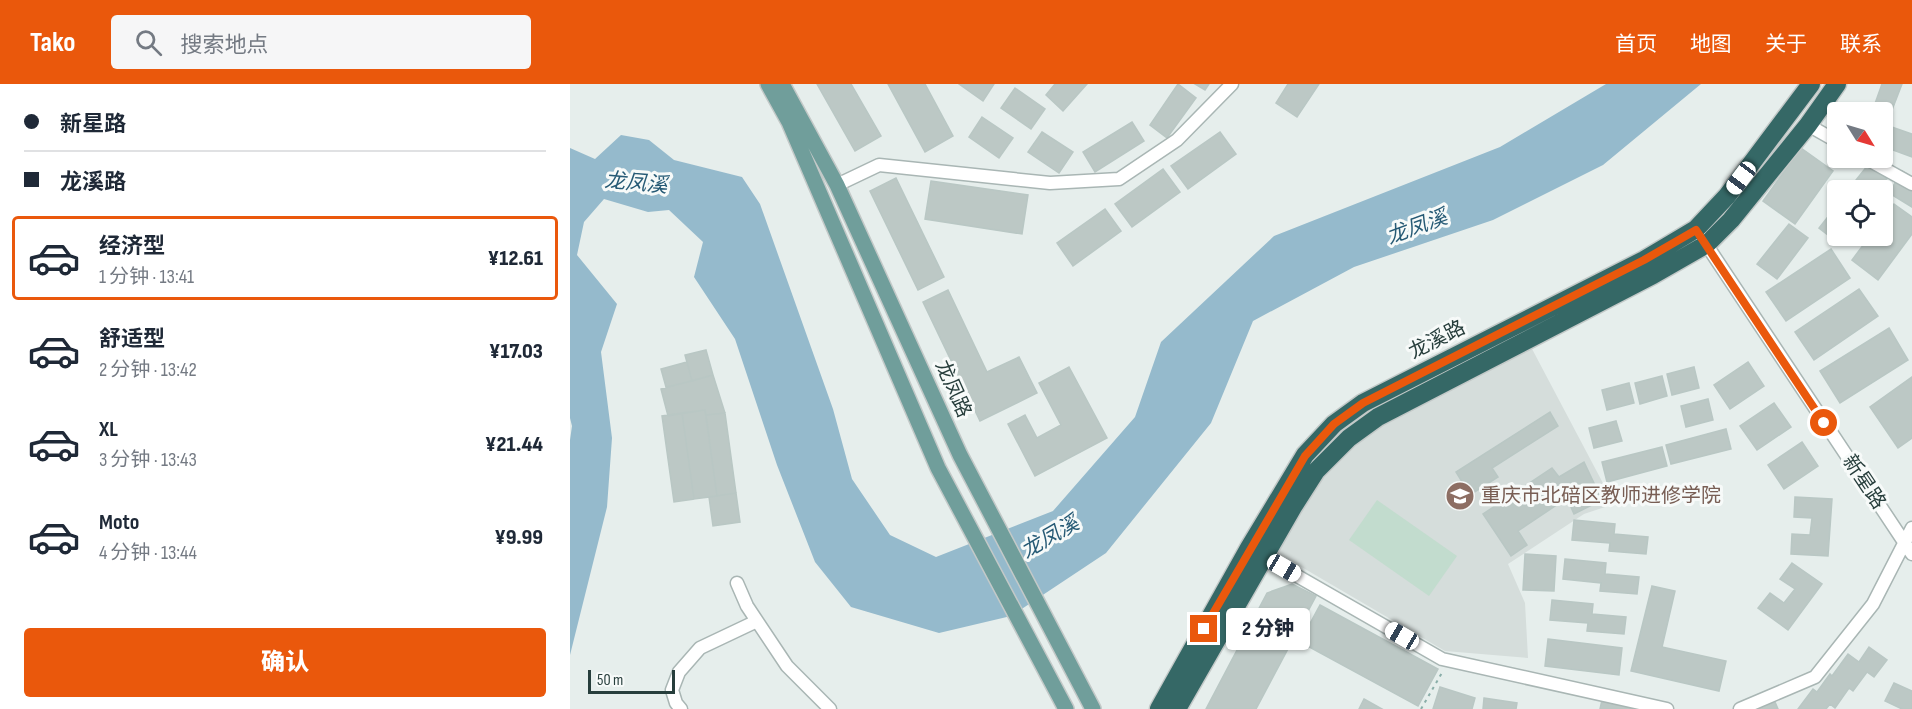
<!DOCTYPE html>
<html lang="zh">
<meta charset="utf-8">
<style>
:root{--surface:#fff;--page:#f6f6f7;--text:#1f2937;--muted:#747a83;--line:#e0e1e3;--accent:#ea580c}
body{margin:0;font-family:"Sofia Sans Condensed","Noto Sans SC",sans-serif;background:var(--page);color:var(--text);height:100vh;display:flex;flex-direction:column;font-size:22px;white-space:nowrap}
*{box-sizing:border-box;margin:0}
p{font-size:20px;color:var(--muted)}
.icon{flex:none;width:33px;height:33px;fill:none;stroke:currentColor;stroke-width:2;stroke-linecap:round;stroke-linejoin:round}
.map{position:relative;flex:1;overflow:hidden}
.drawer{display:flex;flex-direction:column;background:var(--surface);width:570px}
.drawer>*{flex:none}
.top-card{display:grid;align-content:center;height:132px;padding:0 24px;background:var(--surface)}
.needle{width:39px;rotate:127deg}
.tools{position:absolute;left:1257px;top:18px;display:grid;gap:12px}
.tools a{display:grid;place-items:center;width:66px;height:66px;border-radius:6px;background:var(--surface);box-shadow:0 2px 4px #0004;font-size:30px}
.scale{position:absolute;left:18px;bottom:15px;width:87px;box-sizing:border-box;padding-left:6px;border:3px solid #273e3c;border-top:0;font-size:16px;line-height:21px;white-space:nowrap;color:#273e3c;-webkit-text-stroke:4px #f7faf9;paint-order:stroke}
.end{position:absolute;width:27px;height:27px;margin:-14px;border:8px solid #ea580c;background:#fff;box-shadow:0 0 0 3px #fff}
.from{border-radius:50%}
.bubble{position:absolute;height:42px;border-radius:6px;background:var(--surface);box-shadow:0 2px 4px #0004;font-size:20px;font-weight:800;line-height:42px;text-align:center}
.car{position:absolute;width:18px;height:36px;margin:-18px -9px;border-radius:8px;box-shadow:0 0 4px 2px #0007;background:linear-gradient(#fff 24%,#345 0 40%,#fff 0 76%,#345 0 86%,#fff 0)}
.top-card b{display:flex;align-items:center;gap:21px;height:57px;font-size:22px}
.top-card b+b{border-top:2px solid var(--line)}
.top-card i{width:15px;height:15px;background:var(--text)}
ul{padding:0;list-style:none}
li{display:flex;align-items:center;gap:18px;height:84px;margin:0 12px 9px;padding:0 12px;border:3px solid transparent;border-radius:6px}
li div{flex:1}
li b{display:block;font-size:22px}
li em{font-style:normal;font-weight:800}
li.on{border-color:var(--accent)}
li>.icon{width:54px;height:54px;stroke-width:1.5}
.cta{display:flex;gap:12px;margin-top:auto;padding:12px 24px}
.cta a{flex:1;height:69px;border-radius:6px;background:var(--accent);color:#fff;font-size:24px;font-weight:800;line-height:69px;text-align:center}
header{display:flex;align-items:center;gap:36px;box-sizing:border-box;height:84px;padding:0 30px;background:var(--accent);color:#fff}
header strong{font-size:28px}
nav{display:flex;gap:33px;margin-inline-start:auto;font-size:21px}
.search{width:420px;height:54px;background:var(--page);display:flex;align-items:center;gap:15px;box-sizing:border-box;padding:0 21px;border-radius:6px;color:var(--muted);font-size:22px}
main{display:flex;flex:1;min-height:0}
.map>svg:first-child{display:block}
.built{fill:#d5dddb}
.green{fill:#c2dcce}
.water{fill:#95bacc}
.building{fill:#bcc8c5;stroke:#b9c7c4;stroke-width:1.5}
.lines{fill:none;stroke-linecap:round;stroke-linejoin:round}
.minor-casing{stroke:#a9b6b4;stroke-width:15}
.major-casing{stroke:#c3c9c8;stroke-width:18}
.highway-casing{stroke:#c3c9c8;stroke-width:21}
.path{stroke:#8aaea9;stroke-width:2;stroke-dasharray:3 4.5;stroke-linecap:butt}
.minor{stroke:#fff;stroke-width:12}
.major{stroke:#709e9b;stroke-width:15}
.highway{stroke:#356866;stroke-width:18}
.route{stroke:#ea580c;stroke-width:8}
.labels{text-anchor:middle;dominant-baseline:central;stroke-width:6;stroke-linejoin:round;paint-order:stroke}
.street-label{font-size:20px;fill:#273e3c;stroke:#f7faf9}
.education-label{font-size:20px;fill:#785e54;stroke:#f7faf9;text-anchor:start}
.water-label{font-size:21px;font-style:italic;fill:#265a75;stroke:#f7faf9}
</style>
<header>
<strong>Tako</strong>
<div class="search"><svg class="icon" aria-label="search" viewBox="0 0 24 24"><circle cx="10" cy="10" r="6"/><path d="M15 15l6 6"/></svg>搜索地点</div>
<nav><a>首页</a><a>地图</a><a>关于</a><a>联系</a></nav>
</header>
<main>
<section class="drawer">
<div class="top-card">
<b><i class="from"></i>新星路</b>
<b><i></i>龙溪路</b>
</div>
<ul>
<li class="on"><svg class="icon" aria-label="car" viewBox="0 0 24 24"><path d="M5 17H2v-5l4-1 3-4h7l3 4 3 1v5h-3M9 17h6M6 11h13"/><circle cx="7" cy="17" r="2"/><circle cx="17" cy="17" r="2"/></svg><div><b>经济型</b><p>1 分钟 · 13:41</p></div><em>¥12.61</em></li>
<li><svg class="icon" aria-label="car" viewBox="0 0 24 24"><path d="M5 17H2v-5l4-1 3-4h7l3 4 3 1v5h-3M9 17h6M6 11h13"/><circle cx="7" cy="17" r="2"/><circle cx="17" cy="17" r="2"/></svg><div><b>舒适型</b><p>2 分钟 · 13:42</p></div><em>¥17.03</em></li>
<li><svg class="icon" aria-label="car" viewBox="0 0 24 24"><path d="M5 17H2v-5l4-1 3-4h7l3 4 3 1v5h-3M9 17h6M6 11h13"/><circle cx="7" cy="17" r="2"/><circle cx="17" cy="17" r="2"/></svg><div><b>XL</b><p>3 分钟 · 13:43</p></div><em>¥21.44</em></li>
<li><svg class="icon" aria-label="car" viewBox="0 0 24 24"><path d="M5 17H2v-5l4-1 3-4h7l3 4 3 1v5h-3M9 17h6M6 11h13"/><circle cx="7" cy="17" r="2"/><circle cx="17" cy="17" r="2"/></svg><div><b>Moto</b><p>4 分钟 · 13:44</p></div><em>¥9.99</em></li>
</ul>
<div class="cta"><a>确认</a></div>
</section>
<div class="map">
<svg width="1342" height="625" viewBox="0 0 1342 625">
<rect width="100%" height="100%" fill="#e6eeec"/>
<path class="built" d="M961,263L1044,420L1014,430L938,480L955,519L958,574L875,567L706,468L744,404L802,346Z"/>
<path class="green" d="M807,416L887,472L859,512L779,456Z"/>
<path class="water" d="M1036,0H1131L1033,81L923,136L784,183L683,237L641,339L536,469L441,532L369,549L281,523L245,478L207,381L165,255L124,193L133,158L99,126L78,128L34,115L14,138L7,171L47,220L31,268L42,354L37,423L0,571V356L2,342L0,334V64L25,75L51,51L79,56L104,76L172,93L190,120L263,325L282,395L320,451L366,473L483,427L565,333L591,258L704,152L930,63Z"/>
<path class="building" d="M247,0H281L311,52L285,67Z
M318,0H355L383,52L355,68Z
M389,0H424L413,17Z
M485,0H517L493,27L476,11Z
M608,0L626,14L597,54L580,41Z
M625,0H639L635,6Z
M718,0H749L727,33L706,19Z
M1312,0H1332L1317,39L1312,38V28H1302Z
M445,4L475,25L461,45L431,24Z
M412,33L443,54L429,74L399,53Z
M562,38L574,57L525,88L513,68Z
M1316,41L1342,50V73L1312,62V51Z
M472,48L503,68L489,89L458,68Z
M650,48L666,70L618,105L601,82Z
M1231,64L1263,87L1225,140L1193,117Z
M1298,81L1317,95L1308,106H1278Z
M593,85L610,108L562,143L545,120Z
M1332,87L1342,93V123L1319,109Z
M326,94L374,193L348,206L300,107Z
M361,97L458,111L452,150L355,135Z
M1268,120V152H1273L1267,158L1249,144Z
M1324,120L1342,133V150L1308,196L1282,176L1300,152H1312V135Z
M535,125L551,147L503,182L487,159Z
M1219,140L1238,154L1207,195L1187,180Z
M1261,165L1280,194L1216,237L1196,208Z
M1289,205L1308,232L1244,276L1225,248Z
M378,206L417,288L449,273L467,309L410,337L353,218Z
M1319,244L1338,276L1270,319L1250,287Z
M136,266L143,291L122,297L115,271Z
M117,278L122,297L96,303L91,285Z
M1178,278L1194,302L1160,325L1144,301Z
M499,283L537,354L465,392L438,340L455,331L467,354L491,341L469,299Z
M1124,283L1129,304L1102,311L1097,290Z
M143,291L155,329L136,331L135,326L98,332L91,305Z
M1092,292L1097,312L1070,320L1065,299Z
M1342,293V354L1328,364L1300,323Z
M1059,299L1064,319L1037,326L1032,306Z
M1138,315L1143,336L1116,343L1111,322Z
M1204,319L1221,343L1187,366L1170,342Z
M135,326L147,412L124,415L112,329Z
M980,328L988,342L922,384L928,393L900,411L886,388Z
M112,329L124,415L104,418L92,332Z
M155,329L166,409L147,412L136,331Z
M1046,337L1052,357L1024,364L1019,344Z
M1156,345L1161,365L1101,380L1096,361Z
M1232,358L1248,382L1214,405L1198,381Z
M1092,363L1097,382L1037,398L1032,378Z
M1014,378L1032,416L1004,430L997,414L948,447L957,461L941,472L913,430L982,384L989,393Z
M166,409L170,438L143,442L139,413Z
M1225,413L1262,415L1258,472L1221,470L1222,450L1240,451L1242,434L1224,433Z
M1004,436L1045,440L1044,450L1078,453L1076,470L1039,467L1040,459L1002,456Z
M955,470L986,472L984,507L953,506Z
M995,475L1036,479L1035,490L1069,493L1067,510L1030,507L1031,499L993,495Z
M1222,479L1252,500L1218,546L1188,524L1200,509L1214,519L1225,505L1210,495Z
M722,500L746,512L686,625H636L697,509Z
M1082,502L1105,507L1092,563L1156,577L1149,607L1061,587Z
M982,516L1023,520L1022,530L1056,533L1054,550L1017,547L1018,539L980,536Z
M750,521L868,585L848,622L730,558Z
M978,555L1052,564L1049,591L975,582Z
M1299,563L1317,576L1304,593L1297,588L1283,607L1279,604L1265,624L1260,620L1256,625H1228L1243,605L1247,608L1260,590L1262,592L1278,570L1289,578Z
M1324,599L1342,607V625H1332L1315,617Z
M870,603L905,614L902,625H863Z
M914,614L947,619L946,625H913Z
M794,615L812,625H789Z
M1032,616L1069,625H1030Z
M1205,618L1208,625H1186Z"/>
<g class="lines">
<g class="minor-casing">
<path id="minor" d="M1238,41L1268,58
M1295,74L1342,100
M267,101L309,81L480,99L549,95L607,56L662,0
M1126,145L1342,470
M694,473L872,575L1097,625
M167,499L177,522L217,582L260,625
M111,625L106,619L102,606L109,588L130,564L187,537
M1170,625L1245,593L1303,520L1342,444"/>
</g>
<g class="major-casing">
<path id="major" d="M198,0L219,38L368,384L496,625
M212,0L267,101L390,371L523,625"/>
</g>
<g class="highway-casing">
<path id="highway" d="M589,625L679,464L735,371L764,340L793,319L1074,176L1126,145L1157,112L1241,0
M607,625L723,423L746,387L779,354L808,333L1083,191L1137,160L1161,136L1238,41L1267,0"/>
</g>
<path class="path" d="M851,625L873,587"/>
<use href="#minor" class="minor"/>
<use href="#major" class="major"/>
<use href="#highway" class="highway"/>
</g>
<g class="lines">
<path class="route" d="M634,545L735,372L764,340L793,319L1074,176L1126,146L1254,339"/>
</g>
<defs>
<g id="university-disc" transform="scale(1.5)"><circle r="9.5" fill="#8d6e63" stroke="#f7faf9"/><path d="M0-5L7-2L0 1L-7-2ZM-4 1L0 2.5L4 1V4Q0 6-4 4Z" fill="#fff"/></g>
</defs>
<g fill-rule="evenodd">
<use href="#university-disc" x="890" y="412"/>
</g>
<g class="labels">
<g class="street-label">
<text transform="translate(867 256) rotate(-27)">龙溪路</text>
<text transform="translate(383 305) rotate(66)">龙凤路</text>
<text transform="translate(1294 398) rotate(56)">新星路</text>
</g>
<g class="education-label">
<text x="911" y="412">重庆市北碚区教师进修学院</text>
</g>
<g class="water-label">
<text transform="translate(66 99) rotate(5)">龙凤溪</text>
<text transform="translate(847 143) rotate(-20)">龙凤溪</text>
<text transform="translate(480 453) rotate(-30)">龙凤溪</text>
</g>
</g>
</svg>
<div class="tools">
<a><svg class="needle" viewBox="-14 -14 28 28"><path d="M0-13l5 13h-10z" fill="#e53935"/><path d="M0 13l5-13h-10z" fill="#747a83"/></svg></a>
<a><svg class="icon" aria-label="locate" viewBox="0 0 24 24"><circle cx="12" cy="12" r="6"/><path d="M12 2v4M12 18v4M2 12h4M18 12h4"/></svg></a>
</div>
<div class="scale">50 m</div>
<i class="end from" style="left:1254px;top:339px"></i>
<i class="end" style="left:634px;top:545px"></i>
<div class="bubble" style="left:656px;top:524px;width:84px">2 分钟</div>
<i class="car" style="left:1171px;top:94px;rotate:217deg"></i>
<i class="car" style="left:714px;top:484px;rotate:120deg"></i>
<i class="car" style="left:832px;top:552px;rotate:300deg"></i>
</div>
</main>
